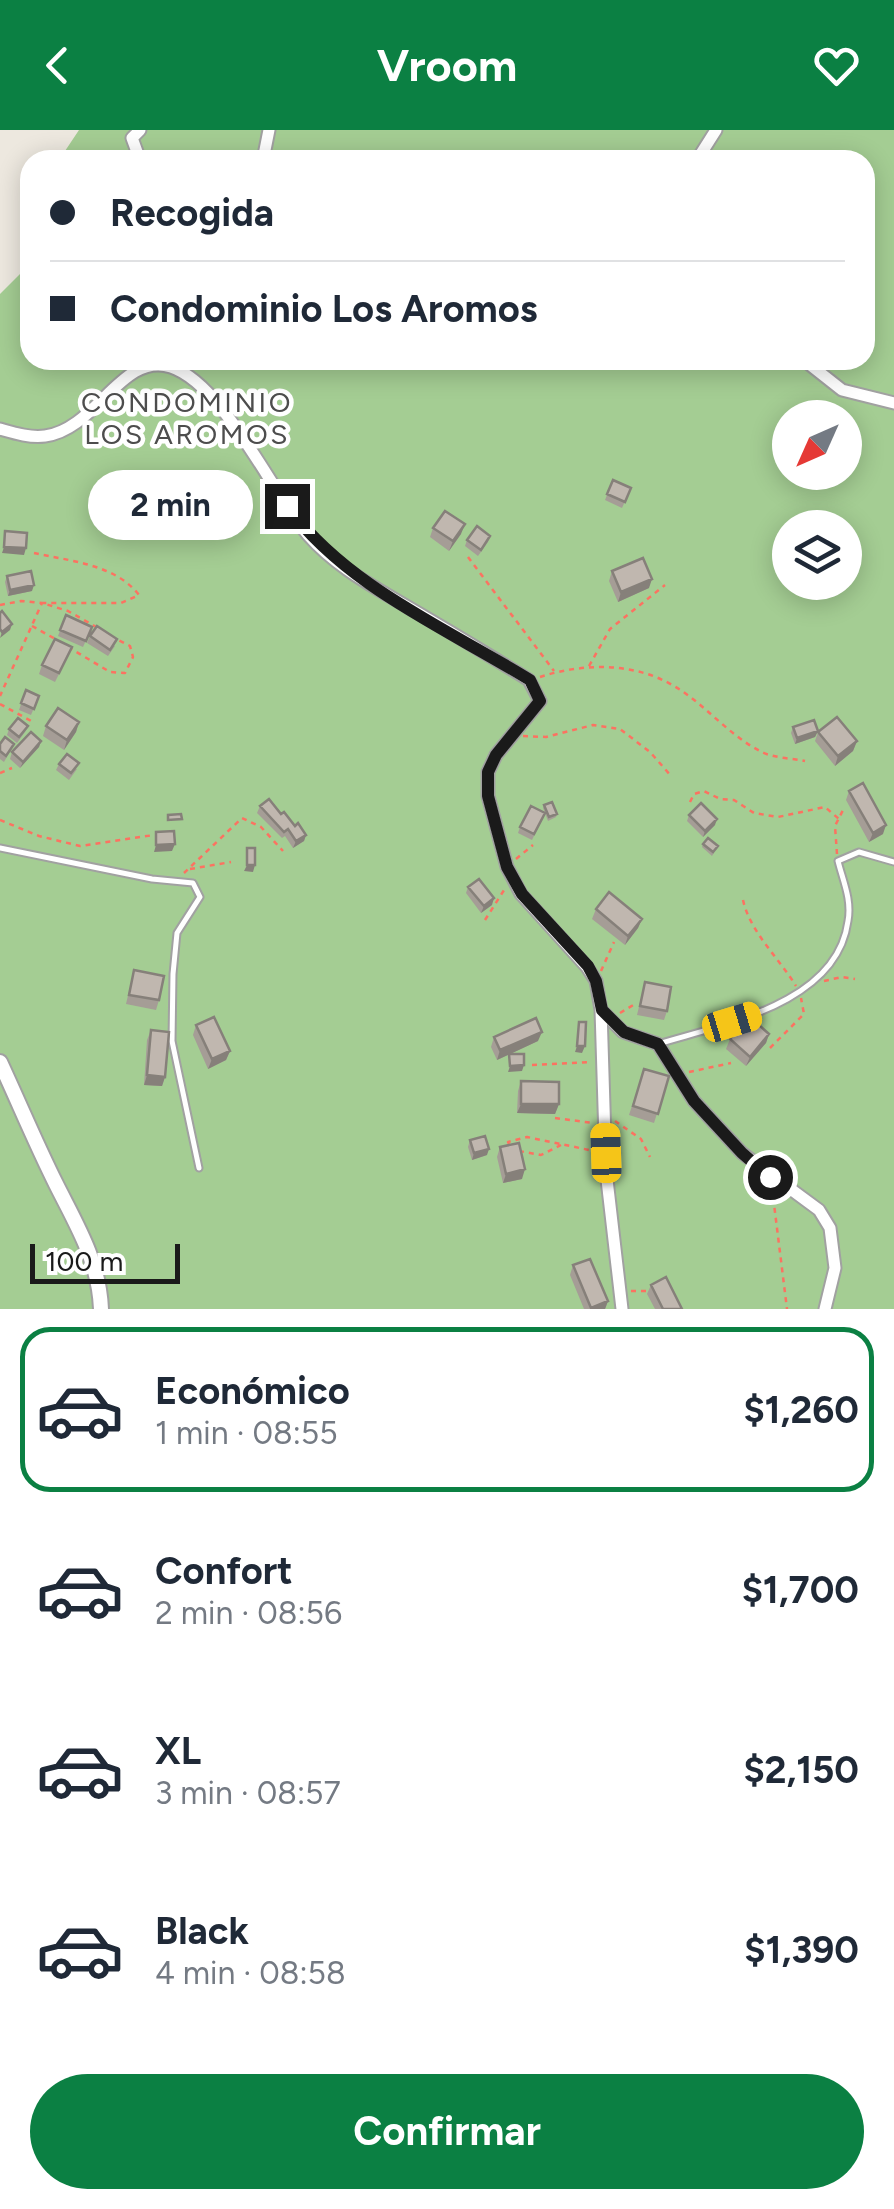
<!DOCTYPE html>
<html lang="es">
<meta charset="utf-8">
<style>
:root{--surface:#fff;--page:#f6f6f7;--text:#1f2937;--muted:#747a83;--line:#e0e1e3;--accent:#0b8043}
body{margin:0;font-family:Figtree,sans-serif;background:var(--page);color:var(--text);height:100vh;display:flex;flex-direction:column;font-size:38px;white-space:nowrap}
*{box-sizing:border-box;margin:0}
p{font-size:32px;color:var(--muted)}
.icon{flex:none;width:55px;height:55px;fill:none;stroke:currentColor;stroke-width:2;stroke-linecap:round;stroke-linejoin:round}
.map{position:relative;height:1179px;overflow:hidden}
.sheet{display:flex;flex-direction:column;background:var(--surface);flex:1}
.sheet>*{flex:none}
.hud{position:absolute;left:20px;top:20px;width:855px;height:220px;border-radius:30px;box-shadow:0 5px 25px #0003;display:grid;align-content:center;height:220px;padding:0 30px;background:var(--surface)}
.needle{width:65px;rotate:225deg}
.controls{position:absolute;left:772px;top:270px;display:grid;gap:20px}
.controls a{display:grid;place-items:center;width:90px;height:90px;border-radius:50%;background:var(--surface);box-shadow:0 5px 25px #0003;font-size:50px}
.scale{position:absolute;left:30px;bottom:25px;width:150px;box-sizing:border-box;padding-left:10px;border:5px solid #1a1a1a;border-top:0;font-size:28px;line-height:35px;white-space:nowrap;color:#1a1a1a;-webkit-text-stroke:8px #fff;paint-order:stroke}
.end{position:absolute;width:45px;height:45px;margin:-22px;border:12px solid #1a1a1a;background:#fff;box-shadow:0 0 0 5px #fff}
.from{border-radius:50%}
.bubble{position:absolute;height:70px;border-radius:35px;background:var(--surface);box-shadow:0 5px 25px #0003;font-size:32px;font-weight:700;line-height:70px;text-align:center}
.car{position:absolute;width:30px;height:60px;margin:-30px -15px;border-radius:12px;box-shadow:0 0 8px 2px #0007;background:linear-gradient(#f5c518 24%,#345 0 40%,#f5c518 0 76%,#345 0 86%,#f5c518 0)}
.hud b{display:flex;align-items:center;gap:35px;height:95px;font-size:38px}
.hud b+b{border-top:2px solid var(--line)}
.hud i{width:25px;height:25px;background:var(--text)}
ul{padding:18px 0 0;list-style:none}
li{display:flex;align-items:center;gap:30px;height:165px;margin:0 20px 15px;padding:0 10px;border:5px solid transparent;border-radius:30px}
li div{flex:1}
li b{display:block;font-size:38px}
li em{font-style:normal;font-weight:700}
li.active{border-color:var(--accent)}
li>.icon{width:90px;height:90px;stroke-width:1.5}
.cta{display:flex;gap:20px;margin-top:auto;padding:20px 30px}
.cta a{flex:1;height:115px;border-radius:60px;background:var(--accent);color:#fff;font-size:40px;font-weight:700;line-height:115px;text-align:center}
header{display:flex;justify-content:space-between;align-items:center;height:130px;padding:0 30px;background:var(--accent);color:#fff;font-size:45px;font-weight:700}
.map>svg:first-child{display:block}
.forest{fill:#a4cd93;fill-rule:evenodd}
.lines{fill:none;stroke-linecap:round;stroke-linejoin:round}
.service-casing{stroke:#a1a1a1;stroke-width:9}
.minor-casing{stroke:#a1a1a1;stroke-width:15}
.tertiary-casing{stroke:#a1a1a1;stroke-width:18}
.path{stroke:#fc7261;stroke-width:2.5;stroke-dasharray:5 5;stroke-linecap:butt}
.service{stroke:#fff;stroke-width:5}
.minor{stroke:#fff;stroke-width:11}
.tertiary{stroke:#fff;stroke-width:14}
.wall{fill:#a59d96}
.shaded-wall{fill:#86807a}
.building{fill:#c0b7af;stroke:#86807a;stroke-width:2.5}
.route{stroke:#1a1a1a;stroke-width:12}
.labels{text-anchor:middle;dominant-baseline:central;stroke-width:9;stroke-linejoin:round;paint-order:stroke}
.neighbourhood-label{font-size:28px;letter-spacing:2.5px;fill:#4d4d4d;stroke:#fff}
</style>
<header><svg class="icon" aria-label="back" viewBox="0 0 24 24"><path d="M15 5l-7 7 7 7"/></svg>Vroom<svg class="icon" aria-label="heart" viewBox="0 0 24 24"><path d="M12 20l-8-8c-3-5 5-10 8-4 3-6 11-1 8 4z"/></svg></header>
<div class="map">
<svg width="894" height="1179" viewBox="0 0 894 1179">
<rect width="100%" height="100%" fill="#ede8df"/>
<path class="forest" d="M79,0H894V1179H0V164L30,134V230H865V30H59ZM790,288H845V342H790ZM790,398H845V452H790Z"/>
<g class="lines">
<g class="service-casing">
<path id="service" d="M0,718L152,749L193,753L200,767L177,803L173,844L172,911L199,1038
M658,914C723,894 837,874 848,791C852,770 843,751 838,731L859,722L894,732"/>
</g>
<g class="minor-casing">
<path id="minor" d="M140,0L132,8L140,30
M263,30L269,0
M697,30L716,0
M804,230L842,260L894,273
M0,299C14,303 30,308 45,306C97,299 122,221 171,237C223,254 271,361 308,405C335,436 371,455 406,476C447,500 489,525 529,550L540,571L496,625L488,642V666L507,737L521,764L587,837L596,851L601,880L606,1041L622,1179
M601,880L623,902L658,914L694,971L742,1023L819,1080L830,1098L835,1138L825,1179"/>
</g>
<g class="tertiary-casing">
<path id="tertiary" d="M0,932C19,973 36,1014 56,1054C77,1096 99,1131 101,1179"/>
</g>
<path class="path" d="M34,423C69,431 115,434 139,465L121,473H42L68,481L98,498
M468,427L554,541
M0,475L21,471L42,473L0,566
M32,496L57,510
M68,517L110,542L125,543L133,527L130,516L118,510
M589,536L610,499L665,455
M540,547C583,533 634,532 674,556C705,574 727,604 760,621C772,628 790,628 805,631
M0,574L33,592
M523,606L546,607L593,595L620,599L650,622L672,647
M0,643L12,638
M690,672L694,664L704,661L720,669L734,670L754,683L778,687L825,677L839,689
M0,690L39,706L80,716L154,705
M837,724L835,696L843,680
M516,729L533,715
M190,739L231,732
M184,743L242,688L261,697L283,721
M743,770C750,802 779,828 796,856
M485,790L506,757
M601,841L614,812
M824,851L842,847L855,849
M620,883L635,874
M770,918L804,884L801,868
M532,935L591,932
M689,942L731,933
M555,988L593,993
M615,991L641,1009L650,1027
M509,1014L508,1012L527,1007L594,1021
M519,1021L541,1025L561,1015
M772,1058L787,1179
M631,1161H648"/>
<use href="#service" class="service"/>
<use href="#minor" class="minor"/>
<use href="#tertiary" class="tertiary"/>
</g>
<path class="wall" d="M613,350L631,358L622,378L605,370Z
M433,398L461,404L449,421L430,407Z
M490,406L488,412L478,426L465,416L467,410Z
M612,441L649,458L618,472L609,451Z
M7,446L32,461L8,466L5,452Z
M66,485L92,497L83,517L58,506Z
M90,506L115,516L108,526L87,513Z
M68,526L55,552L39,544L42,535Z
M26,560L39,566L31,585L19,580Z
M79,592L76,602L64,620L43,606L46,596Z
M28,596L25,602L17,613L7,605L9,599Z
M793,597L818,601L815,607L795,614L791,603Z
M818,602L857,611L853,621L835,636L815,611Z
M41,611L39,617L20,638L10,629L12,622Z
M0,614H14L4,632L0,629Z
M59,634L77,639L69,650L56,640Z
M849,661L883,704L869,712L846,670Z
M544,675L557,684L556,687L548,691L545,683L532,710L518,703L520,697L545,683L543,678Z
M260,676L281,684L306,705L304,711L293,718L285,706L282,708L257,683Z
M689,685L715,695L703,707L687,691Z
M703,714L718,716L712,726L702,717Z
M468,757L492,775L481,783L466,763Z
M596,779L642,789L638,798L625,815L592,789Z
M134,840L159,870L156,880L126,874Z
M645,852L667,881L664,890L637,885Z
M196,895L230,921L226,930L208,939L193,905Z
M151,900L165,947L162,956L144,955L147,910Z
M769,904L766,913L746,936L726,919L730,909Z
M494,907L538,911L497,930L491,917Z
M644,939L669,946L654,993L629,985Z
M521,951L559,974L555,984L517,983L518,961Z
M470,1010L487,1025L472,1030L468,1017Z
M500,1017L522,1049L503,1053L497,1027Z
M573,1135L608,1171L605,1179H584L570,1145Z
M651,1155L682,1179H655L647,1164Z"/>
<path class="shaded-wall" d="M465,394L461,404L449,421L453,411Z
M4,417L26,418L24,425L2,423Z
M652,449L649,458L618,472L621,462Z
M34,455L32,461L8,466L10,460Z
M12,494L10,500L0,508L2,502Z
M79,592L76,602L64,620L67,610Z
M818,601L815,607L795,614L797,608Z
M41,611L39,617L20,638L23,632Z
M857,611L853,621L835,636L838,626Z
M717,689L715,695L703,707L705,701Z
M886,695L883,704L869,712L873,703Z
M306,705L304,711L293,718L296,711Z
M175,714L172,721L154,722L156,715Z
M247,735H255L253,742L244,741Z
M494,768L492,775L481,783L484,776Z
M642,789L638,798L625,815L628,806Z
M542,902L538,911L497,930L500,920Z
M769,904L766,913L746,936L750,927Z
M577,916H585L582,923L575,922Z
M230,921L226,930L208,939L212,929Z
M524,935L522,941L508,942L510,936Z
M147,945L165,947L162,956L144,955Z
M521,974H559L555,984L517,983Z
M489,1019L487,1025L472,1030L474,1023Z
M525,1039L522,1049L503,1053L506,1044Z
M608,1171L605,1179H590L591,1178Z"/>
<path class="building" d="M613,350L631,358L625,372L607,364Z
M445,381L465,394L453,411L433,398Z
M477,396L490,406L481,420L467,410Z
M5,401L27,403L26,418L4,417Z
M643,428L652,449L621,462L612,441Z
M31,441L34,455L10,460L7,446Z
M2,481L12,494L2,502L0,499V483Z
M66,485L92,497L86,511L60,500Z
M97,496L117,509L110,520L90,506Z
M55,509L72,517L59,543L42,535Z
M26,560L39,566L34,579L21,573Z
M58,578L79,592L67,610L46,596Z
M837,587L857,611L838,626L818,602Z
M18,588L28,596L19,607L9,599Z
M814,590L818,601L797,608L793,597Z
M31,602L41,611L23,632L12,622Z
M5,607L14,614L6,626L0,621V614Z
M67,624L79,633L71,643L59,634Z
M863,653L886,695L873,703L849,661Z
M269,669L281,684L284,682L295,696L298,693L306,705L296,711L288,699L284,702L260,676Z
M552,672L557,684L549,687L544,675Z
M701,673L717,689L705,701L689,685Z
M531,676L545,683L534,704L520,697Z
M181,684L182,689L168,690V685Z
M174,701L175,714L156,715V702Z
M708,708L718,716L713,722L703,714Z
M247,718H255V735H247Z
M479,749L494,768L484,776L468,757Z
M609,762L642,789L628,806L596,779Z
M134,840L164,846L159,870L129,865Z
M645,852L671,857L667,881L640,876Z
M214,887L230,921L212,929L196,895Z
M750,887L769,904L750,927L730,909Z
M536,888L542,902L500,920L494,907Z
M579,892H586L585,916H577Z
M151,900L169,902L165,947L147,945Z
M509,924H524V935L510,936Z
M644,939L669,946L658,984L633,976Z
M521,951L559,952V974H521Z
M485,1006L489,1019L474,1023L470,1010Z
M519,1013L525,1039L506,1044L500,1017Z
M590,1129L608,1171L591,1178L573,1135Z
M666,1147L682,1179H663L651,1155Z"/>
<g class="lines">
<path class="route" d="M287,376C347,457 446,498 530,550L540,571L496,625L488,642V666L507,737L522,764L588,836L596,851L602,880L624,902L658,914L694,971L742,1023L770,1047"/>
</g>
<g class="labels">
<g class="neighbourhood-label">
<text x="187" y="272">CONDOMINIO<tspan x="187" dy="32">LOS AROMOS</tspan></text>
</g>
</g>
</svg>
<div class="controls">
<a><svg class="needle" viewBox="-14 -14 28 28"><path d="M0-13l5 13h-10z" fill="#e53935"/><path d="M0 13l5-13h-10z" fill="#747a83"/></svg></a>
<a><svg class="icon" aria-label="layers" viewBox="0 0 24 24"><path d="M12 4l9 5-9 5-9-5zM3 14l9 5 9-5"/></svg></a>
</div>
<div class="scale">100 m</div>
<i class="end from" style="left:770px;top:1047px"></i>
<i class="end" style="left:287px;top:376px"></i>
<div class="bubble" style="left:88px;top:340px;width:165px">2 min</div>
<i class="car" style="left:732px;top:892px;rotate:73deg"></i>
<i class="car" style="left:606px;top:1023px;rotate:358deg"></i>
<div class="hud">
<b><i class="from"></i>Recogida</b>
<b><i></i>Condominio Los Aromos</b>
</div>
</div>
<section class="sheet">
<ul>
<li class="active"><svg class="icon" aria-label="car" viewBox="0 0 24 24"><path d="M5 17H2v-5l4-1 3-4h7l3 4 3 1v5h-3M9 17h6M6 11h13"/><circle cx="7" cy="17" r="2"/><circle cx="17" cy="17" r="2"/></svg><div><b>Económico</b><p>1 min · 08:55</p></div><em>$1,260</em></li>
<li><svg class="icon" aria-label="car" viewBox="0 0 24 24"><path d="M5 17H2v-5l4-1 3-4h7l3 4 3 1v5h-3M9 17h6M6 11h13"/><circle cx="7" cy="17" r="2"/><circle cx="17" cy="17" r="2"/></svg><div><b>Confort</b><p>2 min · 08:56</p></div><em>$1,700</em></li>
<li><svg class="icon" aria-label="car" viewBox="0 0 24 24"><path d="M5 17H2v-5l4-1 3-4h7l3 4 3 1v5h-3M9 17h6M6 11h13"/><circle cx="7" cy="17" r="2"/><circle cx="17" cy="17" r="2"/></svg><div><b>XL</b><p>3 min · 08:57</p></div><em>$2,150</em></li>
<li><svg class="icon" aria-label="car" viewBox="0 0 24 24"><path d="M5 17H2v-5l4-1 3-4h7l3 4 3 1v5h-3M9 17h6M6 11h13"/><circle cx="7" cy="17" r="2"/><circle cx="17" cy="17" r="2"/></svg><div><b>Black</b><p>4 min · 08:58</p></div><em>$1,390</em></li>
</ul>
<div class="cta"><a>Confirmar</a></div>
</section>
